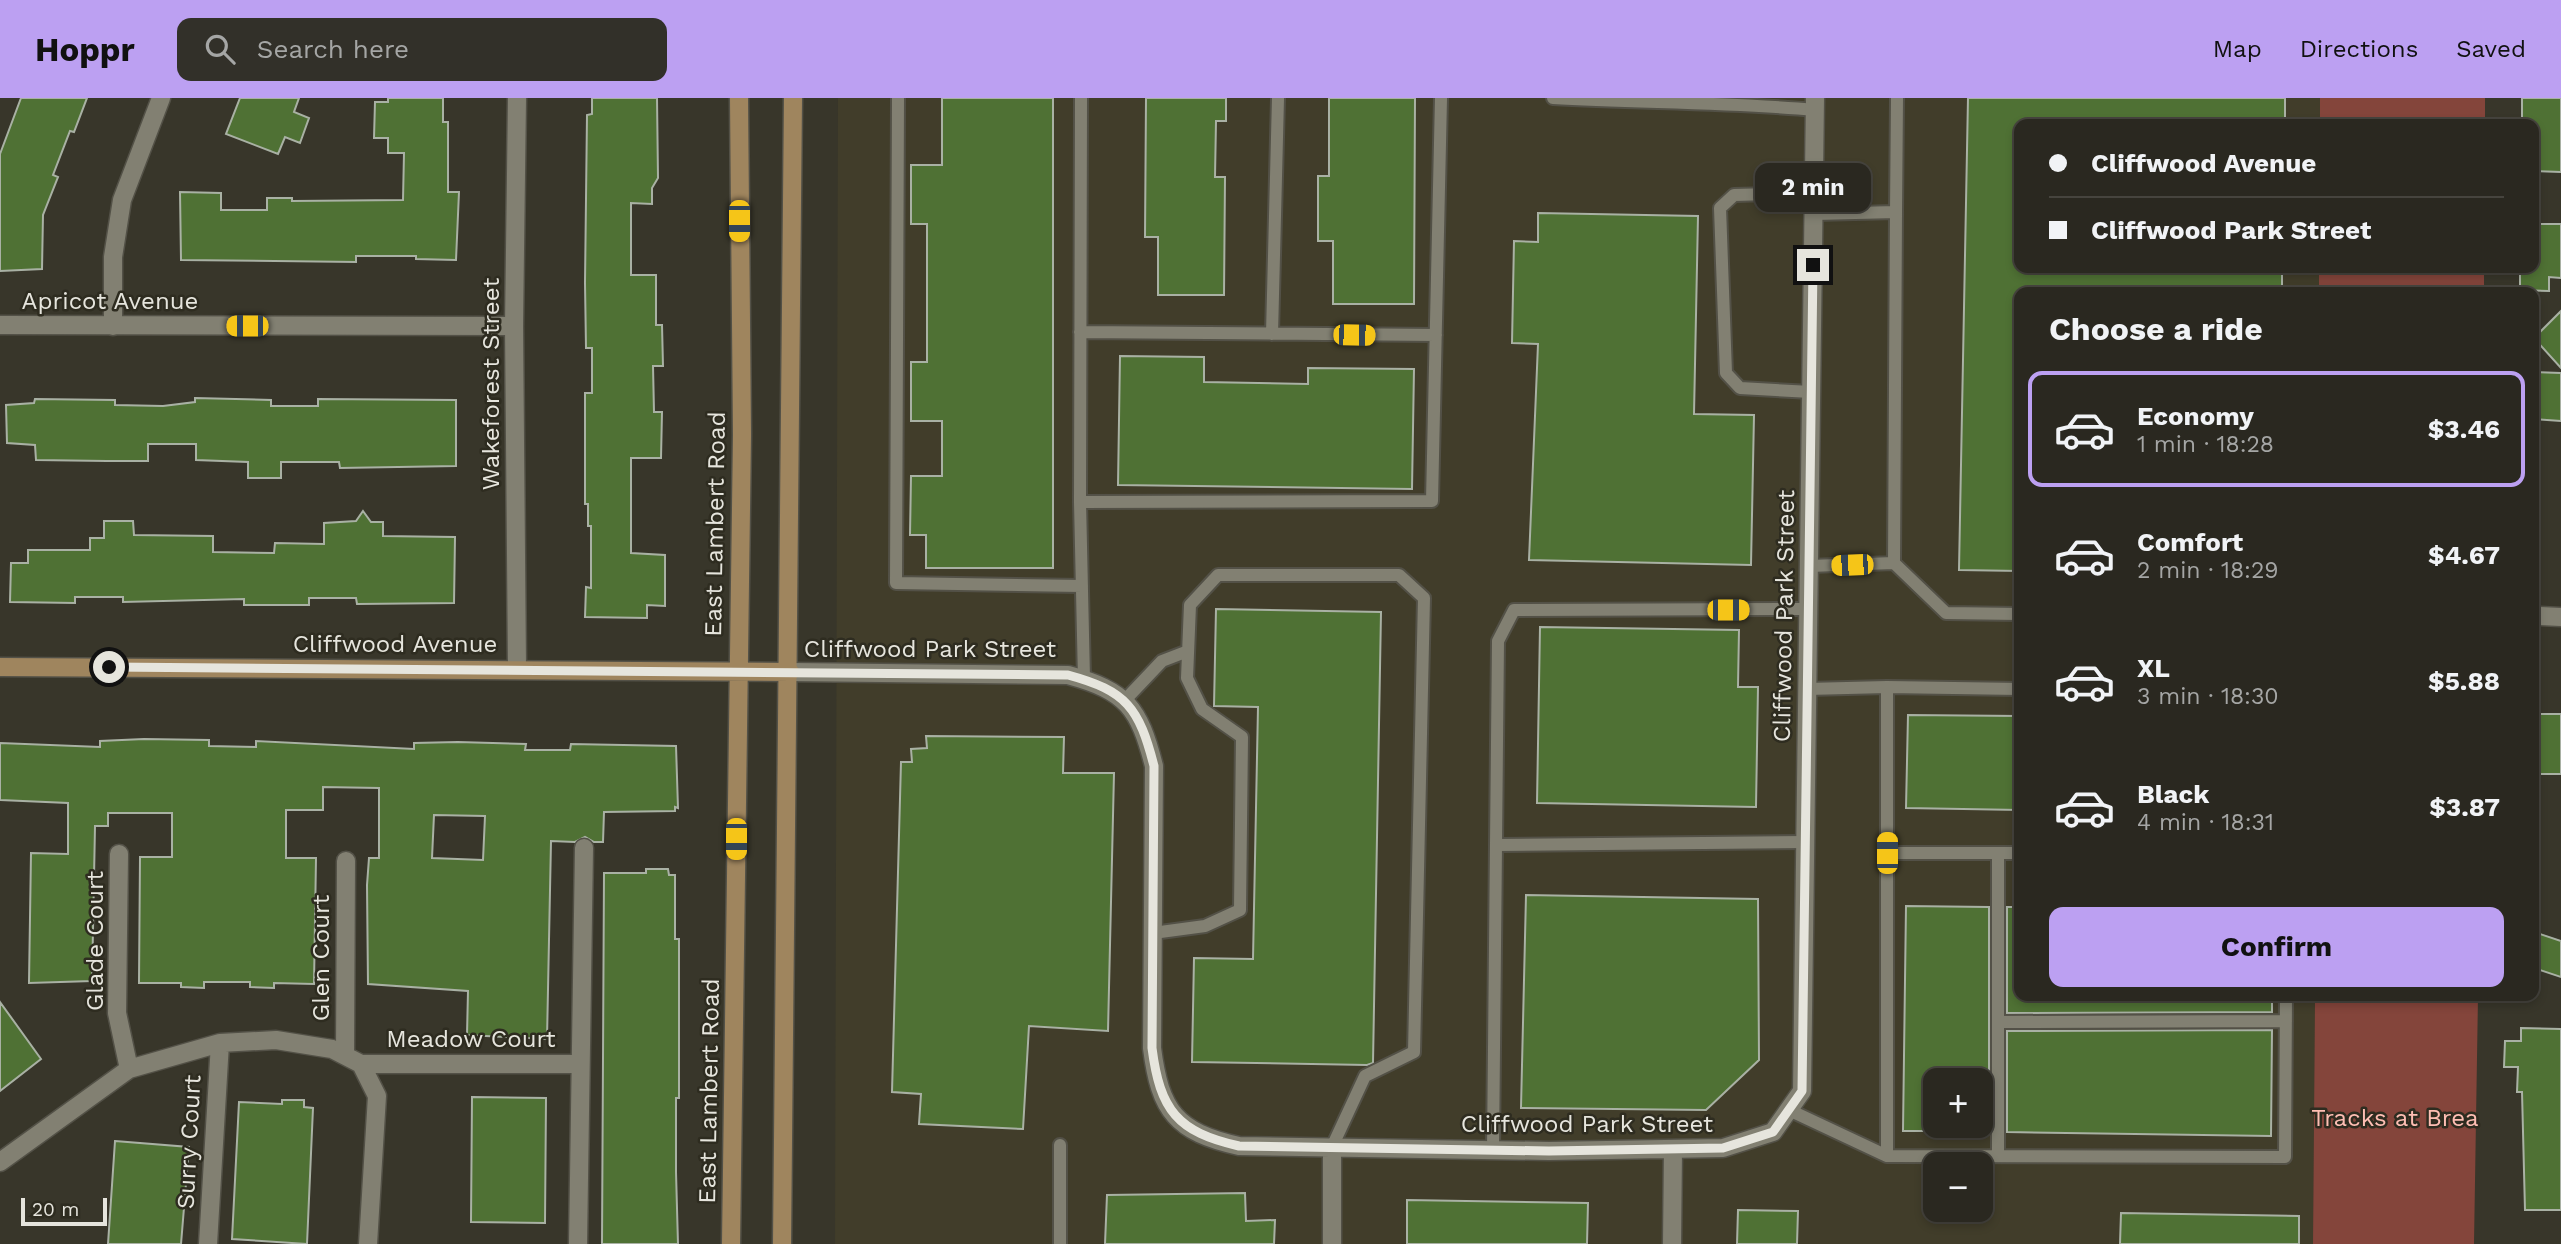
<!DOCTYPE html>
<meta charset="utf-8">
<style>
:root{--surface:#2a2820;--page:#323029;--text:#f1f3f6;--muted:#a5a6a5;--line:#46443e;--accent:#bca0f2}
body{margin:0;font-family:"Work Sans",sans-serif;background:var(--page);color:var(--text);height:100vh;display:flex;flex-direction:column;font-size:26px;white-space:nowrap}
*{box-sizing:border-box;margin:0}
p{font-size:23px;color:var(--muted)}
.icon{flex:none;width:38px;height:38px;fill:none;stroke:currentColor;stroke-width:2;stroke-linecap:round;stroke-linejoin:round}
.map{position:relative;flex:1;overflow:hidden}
.details{position:absolute;left:2014px;top:189px;width:525px;height:714px;display:flex;flex-direction:column;background:var(--surface);border-radius:14px;box-shadow:0 4px 10px #0003,0 0 0 2px var(--line)}
.details>*{flex:none}
.banner{position:absolute;left:2014px;top:21px;width:525px;height:154px;border-radius:14px;box-shadow:0 4px 10px #0003,0 0 0 2px var(--line);display:grid;align-content:center;height:154px;padding:0 35px;background:var(--surface)}
.controls{position:absolute;left:1923px;top:970px;display:grid;gap:14px}
.controls a{display:grid;place-items:center;width:70px;height:70px;border-radius:14px;background:var(--surface);box-shadow:0 4px 10px #0003,0 0 0 2px var(--line);font-size:35px}
.scale{position:absolute;left:21px;bottom:18px;width:86px;box-sizing:border-box;padding-left:7px;border:4px solid #e6e5dd;border-top:0;font-size:19px;line-height:24px;white-space:nowrap;color:#e6e5dd;-webkit-text-stroke:5px #2e2c20;paint-order:stroke}
.end{position:absolute;width:32px;height:32px;margin:-16px;border:9px solid #e6e5dd;background:#111;box-shadow:0 0 0 4px #111}
.from{border-radius:50%}
.bubble{position:absolute;height:49px;border-radius:14px;background:var(--surface);box-shadow:0 4px 10px #0003,0 0 0 2px var(--line);font-size:23px;font-weight:700;line-height:49px;text-align:center}
.car{position:absolute;width:21px;height:42px;margin:-21px -10px;border-radius:9px;box-shadow:0 0 5px 2px #0007;background:linear-gradient(#f5c518 24%,#345 0 40%,#f5c518 0 76%,#345 0 86%,#f5c518 0)}
.banner b{display:flex;align-items:center;gap:24px;height:66px;font-size:26px}
.banner b+b{border-top:2px solid var(--line)}
.banner i{width:18px;height:18px;background:var(--text)}
ul{padding:0;list-style:none}
li{display:flex;align-items:center;gap:21px;height:116px;margin:0 14px 10px;padding:0 21px;border:4px solid transparent;border-radius:14px}
li div{flex:1}
li b{display:block;font-size:26px}
li em{font-style:normal;font-weight:700}
li.on{border-color:var(--accent)}
li>.icon{width:63px;height:63px;stroke-width:1.5}
h2{padding:0 35px;font-size:32px;line-height:84px}
.button{display:flex;gap:14px;margin-top:auto;padding:14px 35px}
.button a{flex:1;height:80px;border-radius:14px;background:var(--accent);color:#111;font-size:28px;font-weight:700;line-height:80px;text-align:center}
header{display:flex;align-items:center;gap:42px;box-sizing:border-box;height:98px;padding:0 35px;background:var(--accent);color:#111}
header strong{font-size:33px}
nav{display:flex;gap:38px;margin-inline-start:auto;font-size:24px}
.search{width:490px;height:63px;background:var(--page);display:flex;align-items:center;gap:18px;box-sizing:border-box;padding:0 24px;border-radius:14px;color:var(--muted);font-size:26px}
.map>svg:first-child{display:block}
.built{fill:#413d2a;fill-rule:evenodd}
.green{fill:#84453b}
.building{fill:#4f7134;stroke:#a9b1a4;stroke-width:2;fill-rule:evenodd}
.lines{fill:none;stroke-linecap:round;stroke-linejoin:round}
.lane-casing{stroke:#535147;stroke-width:16}
.street-casing{stroke:#535147;stroke-width:21}
.secondary-casing{stroke:#535147;stroke-width:21}
.lane{stroke:#828072;stroke-width:12}
.street{stroke:#828072;stroke-width:18}
.secondary{stroke:#9f855e;stroke-width:18}
.route{stroke:#e6e5dd;stroke-width:9}
.labels{text-anchor:middle;dominant-baseline:central;stroke-width:5;stroke-linejoin:round;paint-order:stroke}
.street-label{font-size:24px;fill:#e6e5dd;stroke:#2e2c20}
.park-label{font-size:24px;fill:#febeb3;stroke:#2e2c20}
</style>
<header>
<strong>Hoppr</strong>
<div class="search"><svg class="icon" aria-label="search" viewBox="0 0 24 24"><circle cx="10" cy="10" r="6"/><path d="M15 15l6 6"/></svg>Search here</div>
<nav><a>Map</a><a>Directions</a><a>Saved</a></nav>
</header>
<div class="map">
<svg width="2561" height="1146" viewBox="0 0 2561 1146">
<rect width="100%" height="100%" fill="#38362a"/>
<path class="built" d="M838,0H2320V26H2020V170H2319V194H2020V898H2315L2313,1146H835ZM1936,982H1981V1027H1936ZM1936,1066H1981V1111H1936Z"/>
<path class="green" d="M2320,0H2485V26H2320Z
M2319,170H2484V194H2319Z
M2315,898H2478L2474,1146H2313Z"/>
<path class="building" d="M21,0H87L74,34L70,33L53,77L58,79L43,117L42,171L0,173V56Z
M240,0H299L294,14L309,20L300,45L285,39L278,56L226,36Z
M388,0H443V24H448V94H459L456,162L416,161V158H356V164L181,162L180,94L221,95V112H267V100H292V103L403,102L404,55H388V40H374L375,4H388Z
M592,0H657L658,80L652,90V106L631,105V177H656V227H662L663,268H653L654,314H662L661,360H631V455L665,457V508L647,507V520L585,519L586,489L591,490V428H588V406H585V295H592V250H586L585,185L587,17L592,16Z
M942,0H1053V470H926V437H910L911,378H942V323H911V264H927V126H911V67H942Z
M1146,0H1226V23H1216L1215,79H1225L1224,197H1158V139H1145Z
M1329,0H1415L1414,206H1333V143H1318V78H1329Z
M1968,0H2285V26H2020V170H2282V194H2020V473L1959,472Z
M2522,0H2561V74L2534,73V26H2522Z
M1538,115L1698,118L1694,316L1754,317L1751,467L1529,462L1538,246L1512,245L1514,143L1538,144Z
M2534,126H2561V180L2549,179V193L2520,192V170H2534Z
M2561,213V270L2534,240Z
M1120,258L1204,259V284L1308,286V270L1414,271L1412,391L1118,387Z
M2534,274L2561,275V323L2534,321Z
M195,300L271,302V308H318V301L456,302V368L340,370L339,364H281V380H248V364L196,362V346H148V363H107L36,362L35,347L7,345L6,307L34,305L35,301L115,302V307L163,308L195,304Z
M363,413L371,424H383V438L455,439L454,505L357,506L356,500H309V507H244V501L123,504V499H75V505L10,504L11,465H28V452H90V440H104V423H133L134,437L213,438V454L274,455L275,445L324,446V425L356,423Z
M1216,511L1381,514L1373,965L1367,967L1192,964L1194,860L1253,861L1258,609L1214,608Z
M1540,529L1739,532L1738,589H1758L1756,709L1537,705Z
M2534,616H2561V676H2534Z
M1908,617L2020,618V712L1906,710Z
M926,638L1064,639L1063,675H1114L1108,933L1029,928L1023,1031L919,1026L921,996L892,994L901,664H912L911,651L927,650Z
M144,641L209,642V648L256,649V643L414,651V645L458,644L526,646L525,652H570L571,646L676,648L678,710L675,709V713L604,714L603,744H594L585,739L575,744L551,743L547,941L467,937L468,893L368,886L367,787L369,760H379V690L323,689V712H286V760H316L314,886L274,885V890L250,889V884H204V890L181,889V885H139L140,759H172V715H108V728H95L92,883L29,885L31,755L68,756V705L0,702V645L100,649V643ZM434,717L485,718L483,762L432,760Z
M646,771H668L669,777H675V841H679V1000H676V1074L678,1146H602L604,775H646Z
M1526,797L1758,801L1759,962L1706,1012L1521,1010Z
M1906,808L1989,809V1034H1981V982H1936V1033H1903Z
M2007,809H2020V898H2272V914L2007,915Z
M2534,834L2561,843V879L2534,870Z
M0,904L41,961L0,993Z
M2521,930L2561,931V1112H2525L2522,994H2517L2518,969H2504L2505,943H2521Z
M2272,932L2271,1038L2007,1034V933Z
M472,999L546,1000L545,1125L471,1124Z
M282,1002H304V1009L313,1010L307,1146L232,1141L239,1004L282,1006Z
M115,1043L189,1049L181,1146H108Z
M1245,1095L1246,1123L1275,1122L1274,1146H1105L1107,1097Z
M1407,1102L1588,1105L1587,1146H1407Z
M1738,1112L1798,1113L1797,1146H1737Z
M2121,1115L2299,1118V1146H2120Z"/>
<g class="lines">
<g class="lane-casing">
<path id="lane" d="M898,0L896,485L1082,488
M1553,0C1640,5 1728,4 1815,12
M1896,114L1897,0
M1814,116L1896,114L1894,465
M1080,234L1436,237
M1272,236L1278,0
M1811,294L1740,290L1726,275L1720,110L1734,97L1814,95
M1080,404L1081,0
M1809,468L1894,465L1946,515L2020,516
M1084,581L1080,404L1432,403L1441,0
M1807,591L1887,589
M1125,602L1162,563L1188,553
M1498,747L1805,744
M1887,755V589L2020,591
M1153,835L1205,828L1240,812L1242,639L1202,611L1187,580L1190,507L1218,477H1399L1424,500L1414,954L1365,978L1332,1049
M1998,924L2286,923
M1789,1012L1887,1058L2285,1059L2286,898
M1493,1052L1498,543L1514,512L1808,511
M1887,1058V755H2020
M1998,1058V755
M1060,1146V1047"/>
</g>
<g class="street-casing">
<path id="street" d="M517,0L514,228L517,571
M0,227L514,228
M113,228V159L122,102L161,0
M2540,518L2561,519
M790,574L1068,577C1127,593 1139,610 1154,668L1152,950C1160,1013 1176,1034 1239,1048L1549,1053L1723,1050L1773,1034L1802,993L1815,0
M119,756L117,915L129,971
M345,957L346,763
M361,966H580
M1332,1049V1146
M0,1064L129,971L220,945L276,942L332,951L361,966L377,998L368,1146
M208,1146L220,945
M578,1146L584,750
M1672,1146L1673,1051"/>
</g>
<g class="secondary-casing">
<path id="secondary" d="M0,569L790,574
M731,1146L742,337L739,0
M782,1146L793,0"/>
</g>
<use href="#lane" class="lane"/>
<use href="#street" class="street"/>
<use href="#secondary" class="secondary"/>
</g>
<g class="lines">
<path class="route" d="M109,569L1068,577C1127,593 1139,610 1154,668L1152,950C1160,1012 1177,1034 1239,1048L1549,1053L1723,1050L1773,1034L1802,993L1813,167"/>
</g>
<g class="labels">
<g class="street-label">
<text x="110" y="203">Apricot Avenue</text>
<text transform="translate(491 286) rotate(-90)">Wakeforest Street</text>
<text transform="translate(715 426) rotate(-89)">East Lambert Road</text>
<text transform="translate(1784 518) rotate(-89)">Cliffwood Park Street</text>
<text x="395" y="546">Cliffwood Avenue</text>
<text x="930" y="551">Cliffwood Park Street</text>
<text transform="translate(95 843) rotate(-90)">Glade Court</text>
<text transform="translate(321 860) rotate(-90)">Glen Court</text>
<text x="471" y="941">Meadow Court</text>
<text transform="translate(709 993) rotate(-89)">East Lambert Road</text>
<text x="1587" y="1026">Cliffwood Park Street</text>
<text transform="translate(189 1044) rotate(-87)">Surry Court</text>
</g>
<g class="park-label">
<text x="2395" y="1020">Tracks at Brea</text>
</g>
</g>
</svg>
<div class="controls">
<a>+</a>
<a>−</a>
</div>
<div class="scale">20 m</div>
<i class="end from" style="left:109px;top:569px"></i>
<i class="end" style="left:1813px;top:167px"></i>
<div class="bubble" style="left:1755px;top:65px;width:116px">2 min</div>
<i class="car" style="left:739px;top:123px;rotate:180deg"></i>
<i class="car" style="left:247px;top:228px;rotate:270deg"></i>
<i class="car" style="left:1354px;top:237px;rotate:91deg"></i>
<i class="car" style="left:1852px;top:467px;rotate:268deg"></i>
<i class="car" style="left:1728px;top:512px;rotate:90deg"></i>
<i class="car" style="left:736px;top:741px;rotate:180deg"></i>
<i class="car" style="left:1887px;top:755px;rotate:0deg"></i>
<div class="banner">
<b><i class="from"></i>Cliffwood Avenue</b>
<b><i></i>Cliffwood Park Street</b>
</div>
<section class="details">
<h2>Choose a ride</h2>
<ul>
<li class="on"><svg class="icon" aria-label="car" viewBox="0 0 24 24"><path d="M5 17H2v-5l4-1 3-4h7l3 4 3 1v5h-3M9 17h6M6 11h13"/><circle cx="7" cy="17" r="2"/><circle cx="17" cy="17" r="2"/></svg><div><b>Economy</b><p>1 min · 18:28</p></div><em>$3.46</em></li>
<li><svg class="icon" aria-label="car" viewBox="0 0 24 24"><path d="M5 17H2v-5l4-1 3-4h7l3 4 3 1v5h-3M9 17h6M6 11h13"/><circle cx="7" cy="17" r="2"/><circle cx="17" cy="17" r="2"/></svg><div><b>Comfort</b><p>2 min · 18:29</p></div><em>$4.67</em></li>
<li><svg class="icon" aria-label="car" viewBox="0 0 24 24"><path d="M5 17H2v-5l4-1 3-4h7l3 4 3 1v5h-3M9 17h6M6 11h13"/><circle cx="7" cy="17" r="2"/><circle cx="17" cy="17" r="2"/></svg><div><b>XL</b><p>3 min · 18:30</p></div><em>$5.88</em></li>
<li><svg class="icon" aria-label="car" viewBox="0 0 24 24"><path d="M5 17H2v-5l4-1 3-4h7l3 4 3 1v5h-3M9 17h6M6 11h13"/><circle cx="7" cy="17" r="2"/><circle cx="17" cy="17" r="2"/></svg><div><b>Black</b><p>4 min · 18:31</p></div><em>$3.87</em></li>
</ul>
<div class="button"><a>Confirm</a></div>
</section>
</div>
